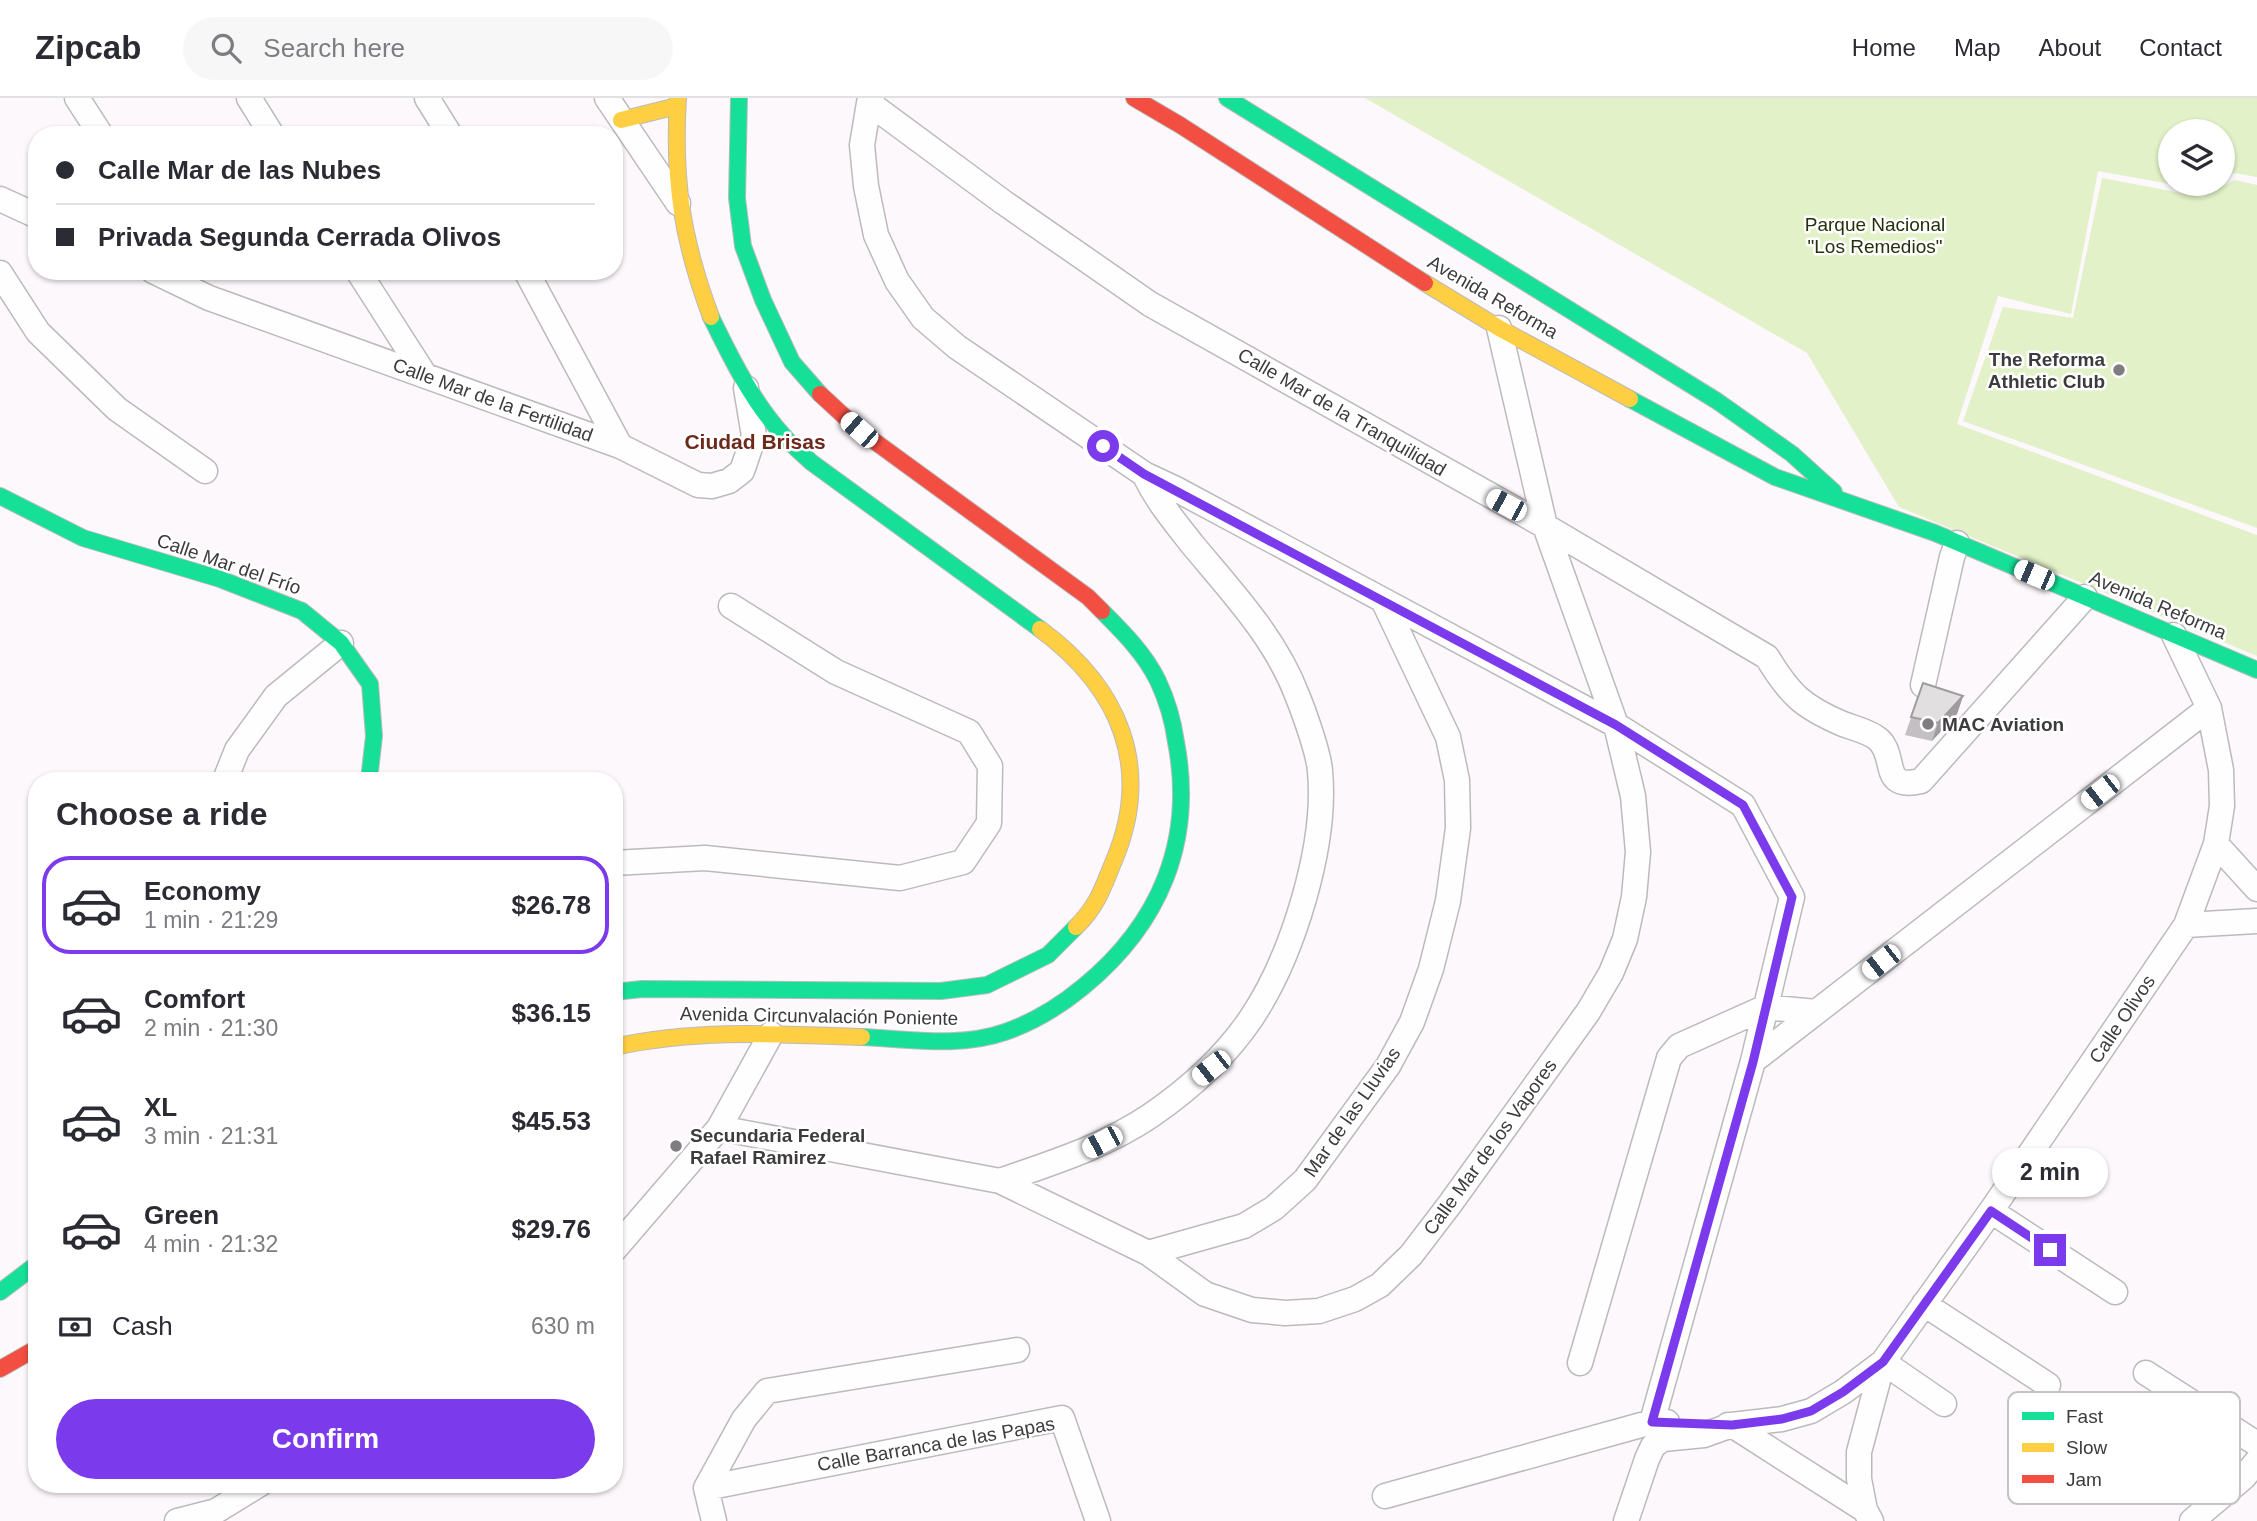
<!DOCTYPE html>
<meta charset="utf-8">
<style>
:root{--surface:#fff;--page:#f7f7f7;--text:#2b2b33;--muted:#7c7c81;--line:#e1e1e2;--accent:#7c3aed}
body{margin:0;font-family:Helvetica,sans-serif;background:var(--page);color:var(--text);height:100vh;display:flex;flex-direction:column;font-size:26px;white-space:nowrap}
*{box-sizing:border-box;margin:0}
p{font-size:23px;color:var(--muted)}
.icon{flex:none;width:38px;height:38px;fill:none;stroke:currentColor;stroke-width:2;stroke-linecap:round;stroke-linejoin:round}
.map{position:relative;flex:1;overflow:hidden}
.sheet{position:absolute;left:28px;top:674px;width:595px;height:721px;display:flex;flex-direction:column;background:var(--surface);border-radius:28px;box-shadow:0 2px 5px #0004}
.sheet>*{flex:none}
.guide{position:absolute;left:28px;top:28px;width:595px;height:154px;border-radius:28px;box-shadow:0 2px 5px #0004;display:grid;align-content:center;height:154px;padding:0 28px;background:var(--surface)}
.buttons{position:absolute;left:2158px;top:21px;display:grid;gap:14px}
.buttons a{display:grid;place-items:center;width:77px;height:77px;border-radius:50%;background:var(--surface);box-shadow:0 2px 5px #0004;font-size:35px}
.end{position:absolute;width:32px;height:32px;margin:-16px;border:9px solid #7c3aed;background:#fff;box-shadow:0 0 0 4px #fff}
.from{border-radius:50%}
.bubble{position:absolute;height:49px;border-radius:24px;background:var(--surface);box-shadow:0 2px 5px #0004;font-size:23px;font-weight:800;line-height:49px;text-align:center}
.car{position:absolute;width:21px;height:42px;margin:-21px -10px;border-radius:9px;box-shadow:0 0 5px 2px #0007;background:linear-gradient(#fff 24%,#345 0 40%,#fff 0 76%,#345 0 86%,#fff 0)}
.guide b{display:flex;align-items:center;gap:24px;height:66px;font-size:26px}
.guide b+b{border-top:2px solid var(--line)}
.guide i{width:18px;height:18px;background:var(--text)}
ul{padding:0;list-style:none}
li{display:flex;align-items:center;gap:21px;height:98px;margin:0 14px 10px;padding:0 14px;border:4px solid transparent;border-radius:28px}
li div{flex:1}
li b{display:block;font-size:26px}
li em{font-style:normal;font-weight:800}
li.current{border-color:var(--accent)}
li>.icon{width:63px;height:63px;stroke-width:1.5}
h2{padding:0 28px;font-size:32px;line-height:84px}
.pay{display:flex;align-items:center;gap:18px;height:77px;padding:0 28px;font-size:26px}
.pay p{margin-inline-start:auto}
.button{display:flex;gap:14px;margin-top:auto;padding:14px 28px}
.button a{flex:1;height:80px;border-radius:42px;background:var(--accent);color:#fff;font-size:28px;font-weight:800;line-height:80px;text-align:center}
header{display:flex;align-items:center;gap:42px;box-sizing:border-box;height:98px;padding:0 35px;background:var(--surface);border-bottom:2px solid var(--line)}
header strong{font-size:33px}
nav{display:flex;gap:38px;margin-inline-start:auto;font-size:24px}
.search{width:490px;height:63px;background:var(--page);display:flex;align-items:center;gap:18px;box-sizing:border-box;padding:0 24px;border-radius:38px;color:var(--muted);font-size:26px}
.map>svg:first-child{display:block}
.green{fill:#e2f1c7}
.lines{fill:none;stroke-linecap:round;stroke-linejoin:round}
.street-casing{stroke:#bcbabc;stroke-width:27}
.fast-casing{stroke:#bcbabc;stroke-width:18}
.slow-casing{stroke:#bcbabc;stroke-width:18}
.jam-casing{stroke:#bcbabc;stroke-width:18}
.street{stroke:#fffefe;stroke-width:24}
.fast{stroke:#16e098;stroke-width:16}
.slow{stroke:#ffcf43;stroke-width:16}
.jam{stroke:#f24e42;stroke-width:16}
.wall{fill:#c2c0c2}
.shaded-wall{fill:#9e9c9e}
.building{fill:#e2dfe1;stroke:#9e9c9e;stroke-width:2}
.route{stroke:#7c3aed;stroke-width:9}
.poi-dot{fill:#807d80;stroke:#fff;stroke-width:2.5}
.labels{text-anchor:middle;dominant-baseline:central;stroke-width:5;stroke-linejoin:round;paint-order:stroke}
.park-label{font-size:19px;fill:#24310b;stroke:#fff}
.street-label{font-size:19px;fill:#3d3b3d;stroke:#fff}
.poi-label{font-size:19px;font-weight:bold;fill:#3d3b3d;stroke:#fff;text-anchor:start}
.neighbourhood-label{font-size:21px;font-weight:bold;fill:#6d291c;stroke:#fff}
.key{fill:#fff;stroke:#c5c4c5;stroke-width:2}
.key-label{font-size:19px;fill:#3d3b3d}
</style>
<header>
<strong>Zipcab</strong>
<div class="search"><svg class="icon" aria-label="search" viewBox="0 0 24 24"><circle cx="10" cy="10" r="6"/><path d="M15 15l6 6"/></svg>Search here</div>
<nav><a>Home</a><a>Map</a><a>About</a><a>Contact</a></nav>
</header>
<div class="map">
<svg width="2257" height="1423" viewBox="0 0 2257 1423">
<rect width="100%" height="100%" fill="#fcf8fb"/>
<path class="green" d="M1365,0H2257V79L2234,75L2223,82L2222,33H2170V86H2215L2204,92L2098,73L2071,216L1998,198L1957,326L2257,437V558L1899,409L1807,255Z
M2102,80L2202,99L2235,82L2257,87V430L1963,323L2003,209L2073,220Z"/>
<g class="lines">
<g class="street-casing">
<path id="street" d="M77,0L101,37
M249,0L272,37
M427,0L450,37
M607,0L678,105
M872,0L869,5L862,47L866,88L876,137L897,183L923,220L957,249L1144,376L1174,390L1616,627L1743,707L1792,799L1753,963L1652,1324
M869,5L1003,104L1150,206L1545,428L1767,559C1790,597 1803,609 1843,626C1854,630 1870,634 1878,641C1898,658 1879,693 1921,683L2085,499
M0,101L37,118
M153,173L209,200L620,348L698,387L712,388L729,383L742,373L754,338L746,290
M358,173L424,276
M526,173L620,348
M0,175L38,234L117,311L205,373
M1923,587L1952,459L1957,445
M225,682L237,652L276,598L341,545
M2216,746L2257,791
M614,765L705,760L900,780L963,764L989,725L990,668L969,634L836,574L731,508
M2186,827L2257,823
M1753,963L2209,610
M719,1030L1000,1083L1148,1155L1205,1196L1252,1212L1285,1215L1319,1213L1355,1201L1380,1187L1411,1157L1450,1106L1588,914L1611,875L1625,841L1634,799L1638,754L1633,698L1616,627L1545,428L1499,230
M1000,1083C1051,1065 1104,1049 1150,1018C1188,992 1226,958 1252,919C1293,857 1327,747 1320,673C1319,656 1304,614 1297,597C1275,539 1231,493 1192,446C1174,423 1157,403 1144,376
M1991,1113L2115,1194
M614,1152L719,1030L771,936
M1148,1155L1244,1128L1274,1110L1305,1082L1388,968L1412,924L1431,871L1448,803L1458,730L1457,682L1448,639L1383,502
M1924,1206L2048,1287
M1883,1264L1944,1306
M1580,1265L1669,960L1679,948L1766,909L1816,914
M2146,1275L2257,1346
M1728,1327H1732L1865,1412L1871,1423
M706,1390L1062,1320L1098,1423
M1385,1398L1652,1324H1667
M1865,1412L1859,1381V1354L1883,1264
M177,1423L216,1413L260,1386
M714,1423L706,1390L744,1321L767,1293L1017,1252
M1626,1423L1647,1361L1653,1348L1663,1341L1704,1337L1732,1327L1782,1321L1811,1313L1843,1294L1883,1264L1991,1113L2186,827L2216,746L2222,708L2221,672L2209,610L2174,537
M2192,1423L2244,1379L2257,1363"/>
</g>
<g class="fast-casing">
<path id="fast" d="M739,0L737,100L743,148L763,202L792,264L820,296
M1227,0L1717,303L1792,356L1834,394
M711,219C731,260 752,303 783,337C791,347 802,355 811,364L1040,531
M1630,301L1775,379L1935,435L2257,572
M0,398L83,440L220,481L302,513L341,545L370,586L374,638L369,682
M614,894L642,891L941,893L987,887L1048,857L1076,829
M862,939C909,941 960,950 1005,934C1034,924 1060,908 1083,889C1160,826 1195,743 1176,644C1173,623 1167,602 1158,583C1145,556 1123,534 1102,513
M0,1194L37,1166"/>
</g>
<g class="slow-casing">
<path id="slow" d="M678,0C673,83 682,141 711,219
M621,22L677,8
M1425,185L1499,230L1630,301
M1040,531C1120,590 1154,670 1113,765C1102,792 1097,808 1076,829
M614,949C697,931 778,936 862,939"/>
</g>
<g class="jam-casing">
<path id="jam" d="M1134,0L1180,27L1425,185
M820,296L859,332L1088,499L1102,513
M0,1271L37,1250"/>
</g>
<use href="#street" class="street"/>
<use href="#fast" class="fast"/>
<use href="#slow" class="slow"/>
<use href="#jam" class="jam"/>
</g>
<path class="wall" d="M1923,585L1963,598L1957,616L1932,643L1905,637Z"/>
<path class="shaded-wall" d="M1963,598L1957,616L1932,643L1938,625Z"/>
<path class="building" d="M1923,585L1963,598L1938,625L1911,619Z"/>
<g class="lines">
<path class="route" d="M1103,348L1144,376L1616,627L1743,707L1792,799L1753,964L1652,1324L1732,1327L1782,1321L1811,1313L1843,1294L1883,1264L1991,1113L2050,1152"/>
</g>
<g class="poi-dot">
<circle cx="2119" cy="272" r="7"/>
<circle cx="1928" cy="626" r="7"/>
<circle cx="676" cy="1048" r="7"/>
</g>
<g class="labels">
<g class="park-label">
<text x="1875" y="126">Parque Nacional<tspan x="1875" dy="22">"Los Remedios"</tspan></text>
</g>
<g class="street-label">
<text transform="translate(1493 199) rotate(30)">Avenida Reforma</text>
<text transform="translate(493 302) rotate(20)">Calle Mar de la Fertilidad</text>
<text transform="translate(1342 314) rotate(30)">Calle Mar de la Tranquilidad</text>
<text transform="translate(229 466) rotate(19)">Calle Mar del Frío</text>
<text transform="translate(2158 507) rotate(23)">Avenida Reforma</text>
<text transform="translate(819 918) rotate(1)">Avenida Circunvalación Poniente</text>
<text transform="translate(2122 921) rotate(-56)">Calle Olivos</text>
<text transform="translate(1352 1014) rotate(-55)">Mar de las Lluvias</text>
<text transform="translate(1490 1049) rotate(-54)">Calle Mar de los Vapores</text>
<text transform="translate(936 1346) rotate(-10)">Calle Barranca de las Papas</text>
</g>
<g class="poi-label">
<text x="2105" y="261" text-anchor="end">The Reforma<tspan x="2105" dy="22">Athletic Club</tspan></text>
<text x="1942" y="626">MAC Aviation</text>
<text x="690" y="1037">Secundaria Federal<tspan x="690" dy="22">Rafael Ramirez</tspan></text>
</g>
<g class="neighbourhood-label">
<text x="755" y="343">Ciudad Brisas</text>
</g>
</g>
<rect x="2008" y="1294" width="232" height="112" rx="10" class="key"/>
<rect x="2022" y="1314" width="32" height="8" fill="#16e098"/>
<rect x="2022" y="1345" width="32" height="9" fill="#ffcf43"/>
<rect x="2022" y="1377" width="32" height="8" fill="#f24e42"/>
<g class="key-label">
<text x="2066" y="1325">Fast</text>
<text x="2066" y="1356">Slow</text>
<text x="2066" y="1388">Jam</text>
</g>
</svg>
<div class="buttons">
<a><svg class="icon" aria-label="layers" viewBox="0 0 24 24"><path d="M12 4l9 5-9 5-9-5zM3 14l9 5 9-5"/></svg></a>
</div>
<i class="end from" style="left:1103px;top:348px"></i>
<i class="end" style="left:2050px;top:1152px"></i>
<div class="bubble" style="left:1992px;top:1050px;width:116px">2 min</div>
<i class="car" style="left:859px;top:332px;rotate:311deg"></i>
<i class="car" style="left:1506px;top:407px;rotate:298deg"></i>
<i class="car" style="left:2034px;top:477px;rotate:293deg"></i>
<i class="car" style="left:2100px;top:694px;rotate:232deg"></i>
<i class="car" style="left:1881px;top:864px;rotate:232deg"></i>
<i class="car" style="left:1211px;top:970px;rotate:232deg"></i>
<i class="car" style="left:1102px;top:1044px;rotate:242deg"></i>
<div class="guide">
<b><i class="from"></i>Calle Mar de las Nubes</b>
<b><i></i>Privada Segunda Cerrada Olivos</b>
</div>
<section class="sheet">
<h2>Choose a ride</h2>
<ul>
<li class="current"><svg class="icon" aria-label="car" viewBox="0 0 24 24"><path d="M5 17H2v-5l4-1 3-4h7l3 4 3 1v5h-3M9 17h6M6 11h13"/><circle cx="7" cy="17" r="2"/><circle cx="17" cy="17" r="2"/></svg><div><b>Economy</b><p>1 min · 21:29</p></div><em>$26.78</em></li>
<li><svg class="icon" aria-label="car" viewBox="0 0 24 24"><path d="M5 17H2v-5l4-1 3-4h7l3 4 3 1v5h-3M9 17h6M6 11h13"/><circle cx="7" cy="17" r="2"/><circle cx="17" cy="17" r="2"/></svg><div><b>Comfort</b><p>2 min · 21:30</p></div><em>$36.15</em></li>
<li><svg class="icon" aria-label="car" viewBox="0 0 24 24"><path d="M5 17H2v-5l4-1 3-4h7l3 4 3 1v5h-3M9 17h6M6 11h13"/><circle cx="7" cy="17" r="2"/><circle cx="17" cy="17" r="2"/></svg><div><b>XL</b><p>3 min · 21:31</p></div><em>$45.53</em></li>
<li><svg class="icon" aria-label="car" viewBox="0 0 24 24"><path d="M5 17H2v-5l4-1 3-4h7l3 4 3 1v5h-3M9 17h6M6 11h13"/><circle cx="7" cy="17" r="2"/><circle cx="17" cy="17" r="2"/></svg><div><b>Green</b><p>4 min · 21:32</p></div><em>$29.76</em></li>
</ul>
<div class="pay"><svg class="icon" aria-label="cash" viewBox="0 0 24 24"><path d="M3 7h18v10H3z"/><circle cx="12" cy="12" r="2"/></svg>Cash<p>630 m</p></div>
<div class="button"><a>Confirm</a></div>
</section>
</div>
